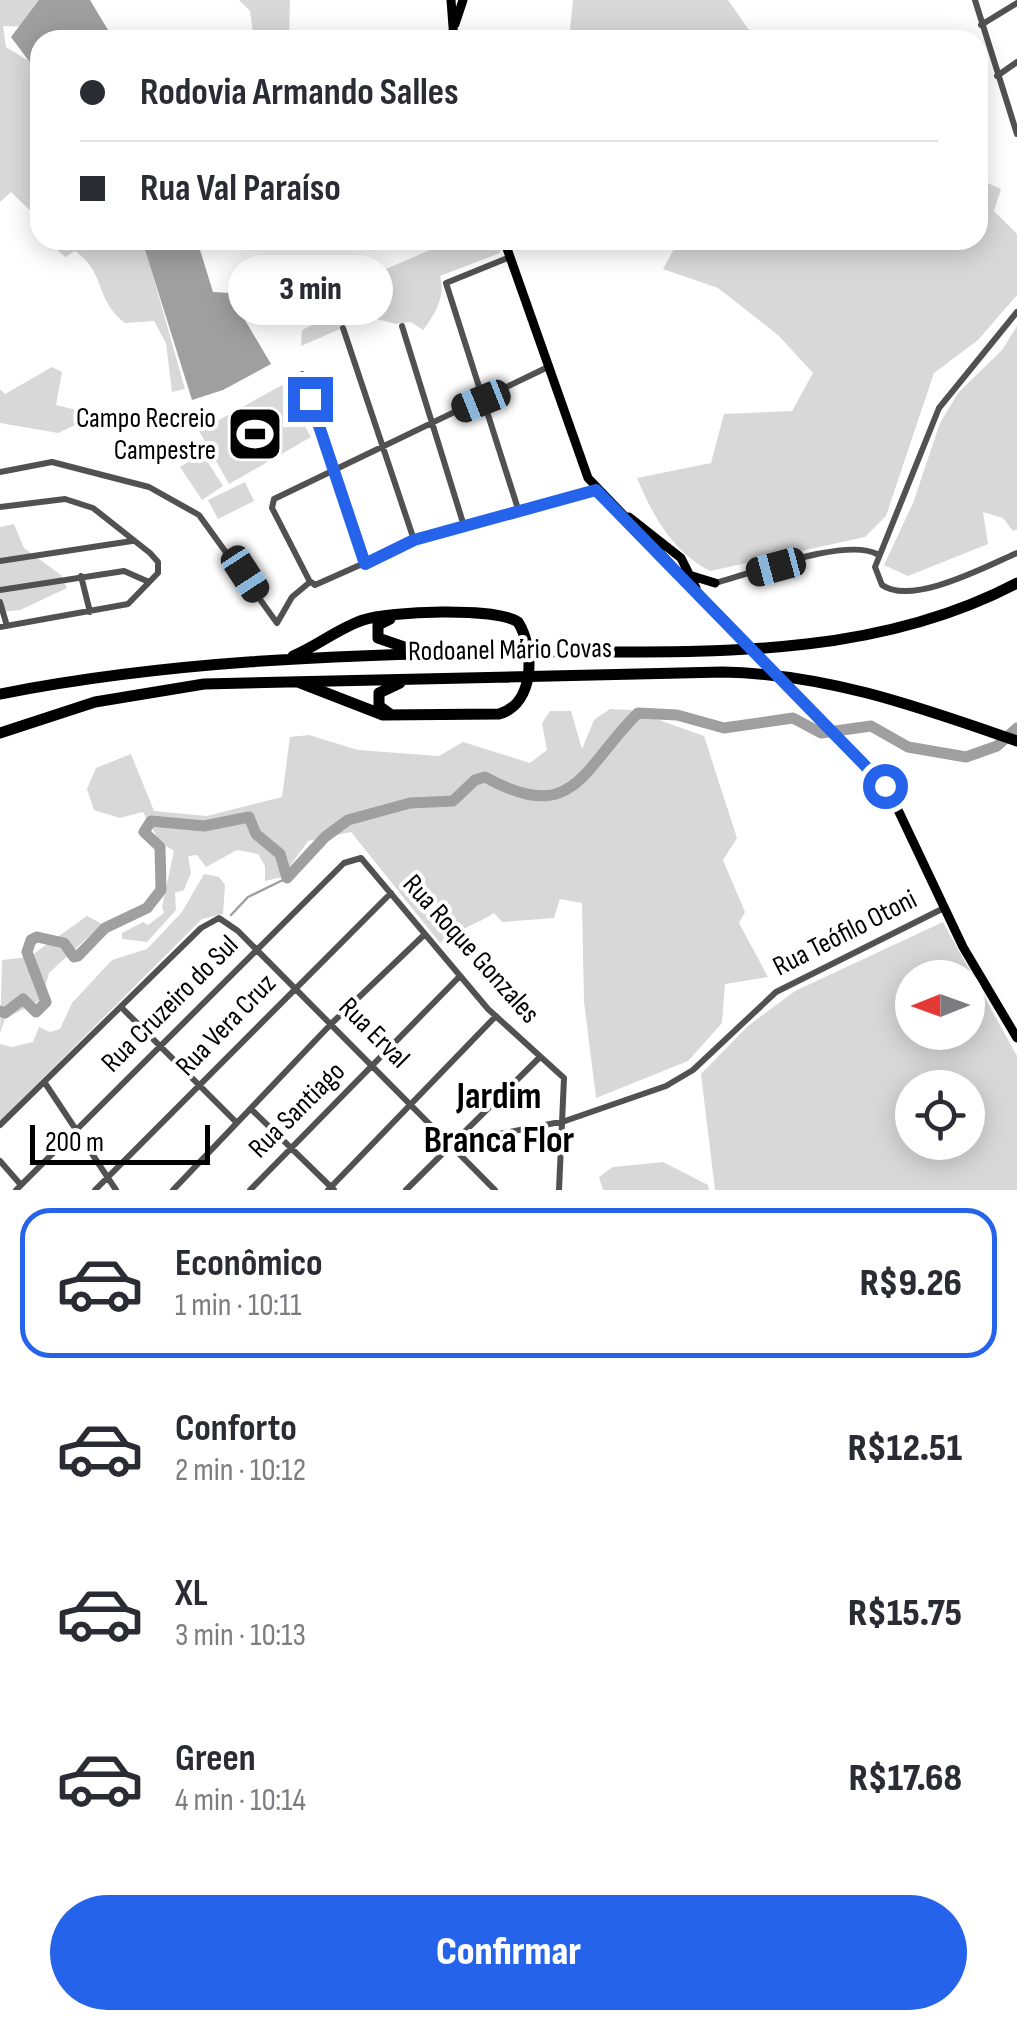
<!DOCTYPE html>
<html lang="pt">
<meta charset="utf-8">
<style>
:root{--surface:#fff;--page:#f2f2f3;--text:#2b2b33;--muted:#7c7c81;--line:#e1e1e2;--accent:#2563eb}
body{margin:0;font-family:"Sofia Sans Condensed",sans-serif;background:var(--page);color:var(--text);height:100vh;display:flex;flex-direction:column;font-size:38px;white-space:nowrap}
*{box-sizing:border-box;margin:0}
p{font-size:32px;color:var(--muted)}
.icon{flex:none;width:55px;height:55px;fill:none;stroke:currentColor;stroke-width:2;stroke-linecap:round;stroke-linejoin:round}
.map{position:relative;height:1190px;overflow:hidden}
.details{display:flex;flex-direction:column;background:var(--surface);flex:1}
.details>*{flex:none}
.top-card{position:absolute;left:30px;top:30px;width:958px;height:220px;border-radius:30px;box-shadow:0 5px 25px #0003;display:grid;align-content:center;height:220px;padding:0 50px;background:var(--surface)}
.needle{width:65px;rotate:269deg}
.buttons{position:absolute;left:895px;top:960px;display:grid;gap:20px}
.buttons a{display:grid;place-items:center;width:90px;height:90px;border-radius:50%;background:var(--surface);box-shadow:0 5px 25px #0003;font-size:50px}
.scale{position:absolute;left:30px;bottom:25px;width:180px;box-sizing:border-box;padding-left:10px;border:5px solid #000;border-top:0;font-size:28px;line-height:35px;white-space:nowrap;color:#000;-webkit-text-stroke:8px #fff;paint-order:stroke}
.end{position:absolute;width:45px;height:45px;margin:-22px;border:12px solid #2563eb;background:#fff;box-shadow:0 0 0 5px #fff}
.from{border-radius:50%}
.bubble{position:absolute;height:70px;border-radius:35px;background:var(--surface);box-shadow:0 5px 25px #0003;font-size:32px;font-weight:800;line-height:70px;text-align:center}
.car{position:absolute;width:30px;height:60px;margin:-30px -15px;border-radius:12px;box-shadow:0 0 8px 2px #0007;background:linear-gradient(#222 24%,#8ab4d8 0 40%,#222 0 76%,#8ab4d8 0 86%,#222 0)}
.top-card b{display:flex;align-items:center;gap:35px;height:95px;font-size:38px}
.top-card b+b{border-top:2px solid var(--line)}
.top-card i{width:25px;height:25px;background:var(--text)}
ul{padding:18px 0 0;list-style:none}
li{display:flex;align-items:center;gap:30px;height:150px;margin:0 20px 15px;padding:0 30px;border:5px solid transparent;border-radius:30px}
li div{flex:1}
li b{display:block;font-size:38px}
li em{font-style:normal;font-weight:800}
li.selected{border-color:var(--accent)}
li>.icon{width:90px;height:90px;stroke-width:1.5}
.cta{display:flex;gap:20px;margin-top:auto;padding:20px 50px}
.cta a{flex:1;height:115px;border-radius:60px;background:var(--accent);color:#fff;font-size:40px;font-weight:800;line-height:115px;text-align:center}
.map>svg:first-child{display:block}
.green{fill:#d8d8d8;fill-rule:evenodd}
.water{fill:#9f9f9f}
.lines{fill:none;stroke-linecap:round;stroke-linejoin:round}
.stream{stroke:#9f9f9f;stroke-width:2.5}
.river{stroke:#9f9f9f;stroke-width:11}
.street{stroke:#515151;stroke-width:6}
.primary{stroke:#000;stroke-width:9}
.highway{stroke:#000;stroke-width:11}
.route{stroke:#2563eb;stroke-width:12}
.labels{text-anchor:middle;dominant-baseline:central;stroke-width:8;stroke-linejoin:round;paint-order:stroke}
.poi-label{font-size:28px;fill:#000;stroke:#fff;text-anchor:end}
.street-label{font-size:28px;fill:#000;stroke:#fff}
.district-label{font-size:38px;font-weight:bold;fill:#000;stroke:#fff}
</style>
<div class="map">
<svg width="1017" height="1190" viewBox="0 0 1017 1190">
<rect width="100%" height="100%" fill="#fff"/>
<path class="green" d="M0,0H61L30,27L3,26L6,47L40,68V220L11,192L0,202Z
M239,0H290L289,40H254L250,11Z
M573,0H728L756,40H569Z
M983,181L1001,189L994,211L1017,234V295L978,340L934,373L886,516L865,537L710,571C672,551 653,516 637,478L711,463L724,414L792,411L813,373L778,335L718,288L663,269L679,240H978V189Z
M46,240H143L185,389L172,392L166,343L154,321L125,323C95,301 106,272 75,251L65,257Z
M463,240L500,241V253L440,276C446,296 435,315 423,330L411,322L396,324L344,311L340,329L301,346L302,330L316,323L335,294L332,278C365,288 424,246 463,240Z
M1017,326V529L1013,531L1003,518L983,512L988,544L908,576L884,565L913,503L940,423L958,393L1002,350Z
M52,367L62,372L56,405L97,415L58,433L0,423V389L5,394Z
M282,385L311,437L229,484L199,431Z
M202,453L223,486L202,500L180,467Z
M245,482L254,501L218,519L208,500Z
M14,524L24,548L61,575L67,588L20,610L0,612V527Z
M610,709L631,710L704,736L737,838L723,860L745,912L739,923L768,977L725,984L722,1023L688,1061L596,1098L584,1002L582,903L560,899L554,918L502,922L494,913C475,926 454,930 440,943L351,832L308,841L282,877L265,881V866L258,854L237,850L206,867L197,855L188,856L191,873L184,890L175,893L176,910L147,942L122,939V933L143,922L148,925L164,913L162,907L174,851L160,842L143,812L120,818L94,810L87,789L96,768L131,754L154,811L207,816L282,797L290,737L309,735L358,750L439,756L463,742L530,763L547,750L542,723L550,711H571L582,749L594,720Z
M204,874L219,877L225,885L223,914L202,919L0,1121V1044L12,1047L33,1042L39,1027L50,1032L60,1029L72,1003L112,960L147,949L182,912Z
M87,916L102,924L49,973L42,999L5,1019L0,1033L2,960L29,957Z
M943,922L1017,1056V1190H715L701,1074L748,1026L795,991ZM912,978H968V1032H912ZM912,1088H968V1142H912Z
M663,1162L708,1185L709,1190H603L599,1177L613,1167Z"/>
<path class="water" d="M39,0H90L114,40H40V76L11,37Z
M142,240H197L213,292L229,293L271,364L223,390L192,400Z"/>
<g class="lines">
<path class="stream" d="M231,915L248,897L287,878"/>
<path class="river" d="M0,1011L5,1013L23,999L36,1012L46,1002L27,952L31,940L37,937L64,943L74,957L78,956L105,928L147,908L161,890L160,847L144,832L151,821L204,826L249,817L256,834L280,854L287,878L325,837L348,820L410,803L453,801L475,780L485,777C575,827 582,768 638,713L677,715L724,728L793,718L821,733L871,726L908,747L966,757L997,746L1017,728"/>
<path class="street" d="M975,0L1017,134
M981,25L1017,3
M997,76L1017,62
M510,257L446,283L519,512
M1017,312L939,408L875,567L882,585C912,606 985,567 1017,553
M402,326L464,526
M343,328L414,540
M302,374L365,564
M0,472L52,462L149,487L199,515L277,623L292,597L310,582
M0,507L65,499L93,508L150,553L158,562V573L128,604L0,627
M0,561L132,541
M81,576L90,612
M310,582L272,508L274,499L550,366
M311,582L315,585L414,541L596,490
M715,583C751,574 844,537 877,554
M0,590L124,571L149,582
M0,602L7,626
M121,1007L237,1123
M45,1083L116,1190
M251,1109L334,1190
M0,1125L201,928L219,918L238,931L495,1190
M454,1143L565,1121L666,1086L693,1070L776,992L944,908
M0,1161L21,1185
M16,1190L344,863L361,858L488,1009L564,1078L559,1190
M95,1190L391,893
M173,1190L332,1023L425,934
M250,1190L460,976
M328,1190L496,1016
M406,1190L540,1057"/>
<path class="primary" d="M451,0L454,40
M455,24L463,0
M504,240L588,478L890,793L963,947L1017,1038
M629,517L681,558L696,588
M689,575L715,583"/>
<path class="highway" d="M390,619L378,625V638L410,649
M293,656C317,646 339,628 363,620C389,611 496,607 518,622C535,649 535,704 499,714L383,715L298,682
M0,694C167,661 335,655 505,652C677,650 860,666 1017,583
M390,714L379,706V693L400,683
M0,733L95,702L204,684L723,672C828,674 919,707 1017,741"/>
</g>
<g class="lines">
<path class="route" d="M310,399L365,564L414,540L596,490L885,786"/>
</g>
<defs>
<g id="stadium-square" transform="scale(2.875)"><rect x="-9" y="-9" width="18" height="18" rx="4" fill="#000" stroke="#fff"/><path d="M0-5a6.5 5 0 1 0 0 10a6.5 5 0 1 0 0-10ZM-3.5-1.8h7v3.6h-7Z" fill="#fff"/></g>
</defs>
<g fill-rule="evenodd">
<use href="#stadium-square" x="255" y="434"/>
</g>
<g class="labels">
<g class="poi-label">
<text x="216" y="418">Campo Recreio<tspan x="216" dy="32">Campestre</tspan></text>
</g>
<g class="street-label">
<text transform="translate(510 650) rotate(-1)">Rodoanel Mário Covas</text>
<text transform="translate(845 933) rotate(-27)">Rua Teófilo Otoni</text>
<text transform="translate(471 949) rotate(48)">Rua Roque Gonzales</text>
<text transform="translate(170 1004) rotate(-45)">Rua Cruzeiro do Sul</text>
<text transform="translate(226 1025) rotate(-46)">Rua Vera Cruz</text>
<text transform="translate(374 1033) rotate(45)">Rua Erval</text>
<text transform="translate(297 1110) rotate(-45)">Rua Santiago</text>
</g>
<g class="district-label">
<text x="499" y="1096">Jardim<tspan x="499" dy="44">Branca Flor</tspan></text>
</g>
</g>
</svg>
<div class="buttons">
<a><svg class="needle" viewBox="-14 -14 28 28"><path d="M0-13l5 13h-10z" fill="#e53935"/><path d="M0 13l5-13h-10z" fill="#7c7c81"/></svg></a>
<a><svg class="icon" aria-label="locate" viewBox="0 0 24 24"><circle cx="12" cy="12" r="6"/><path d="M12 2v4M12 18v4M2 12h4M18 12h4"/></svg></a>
</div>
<div class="scale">200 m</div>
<i class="end from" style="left:885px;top:786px"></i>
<i class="end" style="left:310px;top:399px"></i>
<div class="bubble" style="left:228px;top:255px;width:165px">3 min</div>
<i class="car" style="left:481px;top:401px;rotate:248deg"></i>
<i class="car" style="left:776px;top:567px;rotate:255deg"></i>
<i class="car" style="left:245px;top:574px;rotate:147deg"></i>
<div class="top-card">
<b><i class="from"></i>Rodovia Armando Salles</b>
<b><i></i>Rua Val Paraíso</b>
</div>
</div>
<section class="details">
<ul>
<li class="selected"><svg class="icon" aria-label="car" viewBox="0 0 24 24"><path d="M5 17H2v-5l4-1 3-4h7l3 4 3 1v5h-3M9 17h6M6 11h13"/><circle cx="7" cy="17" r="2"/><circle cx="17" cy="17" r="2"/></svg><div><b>Econômico</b><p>1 min · 10:11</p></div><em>R$9.26</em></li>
<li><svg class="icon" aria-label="car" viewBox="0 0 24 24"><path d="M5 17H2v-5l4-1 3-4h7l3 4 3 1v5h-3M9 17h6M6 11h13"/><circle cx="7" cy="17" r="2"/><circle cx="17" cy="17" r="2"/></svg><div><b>Conforto</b><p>2 min · 10:12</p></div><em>R$12.51</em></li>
<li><svg class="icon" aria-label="car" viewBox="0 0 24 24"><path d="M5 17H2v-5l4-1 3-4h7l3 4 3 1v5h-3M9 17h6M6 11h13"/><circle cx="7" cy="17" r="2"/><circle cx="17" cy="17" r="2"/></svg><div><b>XL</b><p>3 min · 10:13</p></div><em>R$15.75</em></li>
<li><svg class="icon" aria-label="car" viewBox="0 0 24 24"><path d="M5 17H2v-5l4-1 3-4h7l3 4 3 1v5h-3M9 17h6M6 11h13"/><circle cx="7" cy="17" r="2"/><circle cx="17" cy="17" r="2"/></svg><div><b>Green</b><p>4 min · 10:14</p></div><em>R$17.68</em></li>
</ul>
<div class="cta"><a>Confirmar</a></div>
</section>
